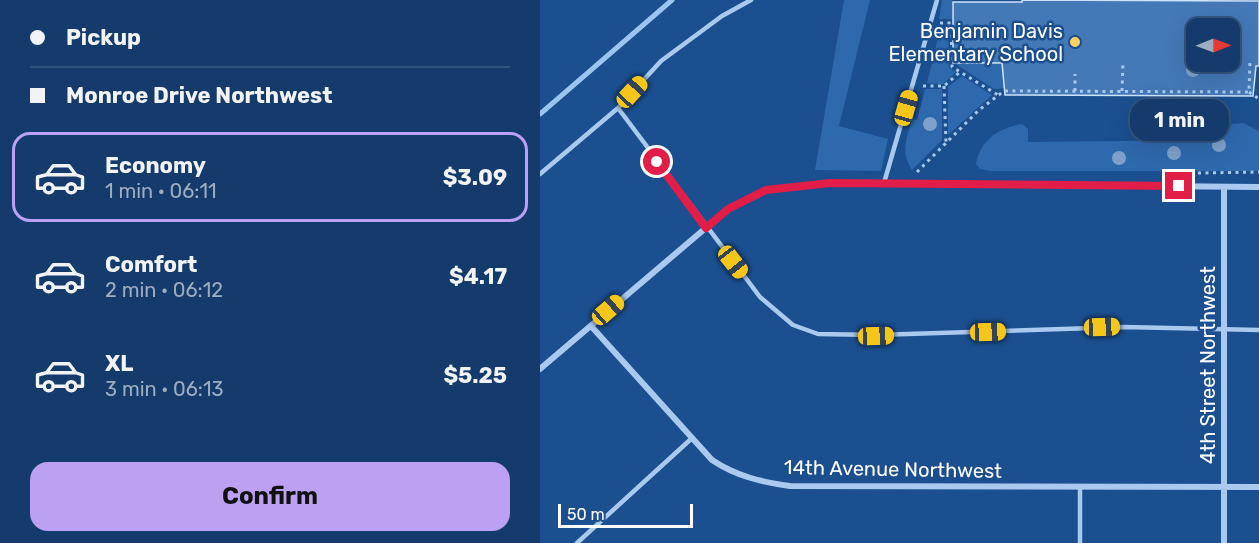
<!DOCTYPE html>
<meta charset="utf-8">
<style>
:root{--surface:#143b6b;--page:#214673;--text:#f1f3f6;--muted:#9dadc1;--line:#33557e;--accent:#bca0f2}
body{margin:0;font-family:Rubik,sans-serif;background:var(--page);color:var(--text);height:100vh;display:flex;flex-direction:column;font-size:22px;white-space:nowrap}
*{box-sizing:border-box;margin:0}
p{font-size:20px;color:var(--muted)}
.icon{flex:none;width:33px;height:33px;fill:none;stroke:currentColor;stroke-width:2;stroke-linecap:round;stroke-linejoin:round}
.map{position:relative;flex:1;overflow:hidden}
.drawer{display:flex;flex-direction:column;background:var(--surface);width:540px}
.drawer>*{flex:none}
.top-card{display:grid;align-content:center;height:132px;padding:0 30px;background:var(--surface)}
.needle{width:39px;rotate:89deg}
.fabs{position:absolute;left:646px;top:18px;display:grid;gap:12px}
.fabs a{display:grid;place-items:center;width:54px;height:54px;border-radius:12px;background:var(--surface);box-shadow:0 6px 24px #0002,0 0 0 2px var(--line);font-size:30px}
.scale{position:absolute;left:18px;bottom:15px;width:135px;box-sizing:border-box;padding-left:6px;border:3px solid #fff;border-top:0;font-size:16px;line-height:21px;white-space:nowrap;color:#fff;-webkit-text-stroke:4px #1b4f8f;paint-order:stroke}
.end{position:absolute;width:27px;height:27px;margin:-14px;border:8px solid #e11d48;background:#fff;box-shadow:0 0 0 3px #fff}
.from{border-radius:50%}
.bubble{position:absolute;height:42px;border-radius:18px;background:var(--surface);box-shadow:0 6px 24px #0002,0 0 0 2px var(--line);font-size:20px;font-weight:700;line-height:42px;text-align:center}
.car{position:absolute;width:18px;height:36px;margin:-18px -9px;border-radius:8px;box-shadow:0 0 4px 2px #0007;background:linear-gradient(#f5c518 24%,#345 0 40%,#f5c518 0 76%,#345 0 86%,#f5c518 0)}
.top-card b{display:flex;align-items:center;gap:21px;height:57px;font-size:22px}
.top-card b+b{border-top:2px solid var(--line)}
.top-card i{width:15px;height:15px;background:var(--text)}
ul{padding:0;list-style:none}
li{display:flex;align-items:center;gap:18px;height:90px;margin:0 12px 9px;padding:0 18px;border:3px solid transparent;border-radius:18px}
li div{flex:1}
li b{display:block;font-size:22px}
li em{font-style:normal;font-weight:700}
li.current{border-color:var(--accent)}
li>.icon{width:54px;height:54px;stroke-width:1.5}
.action{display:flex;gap:12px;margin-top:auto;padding:12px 30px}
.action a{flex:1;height:69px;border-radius:18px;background:var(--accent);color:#111;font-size:24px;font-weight:700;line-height:69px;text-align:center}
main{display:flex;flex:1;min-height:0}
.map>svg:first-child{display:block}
.green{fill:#2e69ad}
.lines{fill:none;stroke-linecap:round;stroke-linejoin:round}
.stream{stroke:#9cc4f0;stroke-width:5}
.building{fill:#4478b7;stroke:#cfe3fa;stroke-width:1.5;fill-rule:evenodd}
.path{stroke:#a9c9ee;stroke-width:3;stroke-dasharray:3 4.5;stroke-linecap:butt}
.lane{stroke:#a9c9ee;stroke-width:4.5}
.street{stroke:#a9c9ee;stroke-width:6}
.tree{fill:#7ea0ca}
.route{stroke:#e11d48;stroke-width:8}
.poi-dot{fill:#ffd166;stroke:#1b4f8f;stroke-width:2}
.labels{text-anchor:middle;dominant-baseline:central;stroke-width:5;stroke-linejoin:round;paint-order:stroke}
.poi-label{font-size:20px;fill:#fff;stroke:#1b4f8f;text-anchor:end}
.street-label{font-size:20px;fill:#fff;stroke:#1b4f8f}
</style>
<main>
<section class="drawer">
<div class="top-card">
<b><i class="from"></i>Pickup</b>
<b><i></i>Monroe Drive Northwest</b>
</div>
<ul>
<li class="current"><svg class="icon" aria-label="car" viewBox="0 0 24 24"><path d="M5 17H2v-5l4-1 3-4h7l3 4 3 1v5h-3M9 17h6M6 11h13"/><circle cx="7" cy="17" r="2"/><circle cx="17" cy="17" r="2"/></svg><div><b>Economy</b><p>1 min · 06:11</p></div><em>$3.09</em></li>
<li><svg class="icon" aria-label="car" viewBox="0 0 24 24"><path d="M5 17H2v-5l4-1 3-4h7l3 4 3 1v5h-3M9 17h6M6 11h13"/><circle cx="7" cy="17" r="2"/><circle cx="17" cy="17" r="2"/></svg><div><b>Comfort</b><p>2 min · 06:12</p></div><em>$4.17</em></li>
<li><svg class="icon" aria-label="car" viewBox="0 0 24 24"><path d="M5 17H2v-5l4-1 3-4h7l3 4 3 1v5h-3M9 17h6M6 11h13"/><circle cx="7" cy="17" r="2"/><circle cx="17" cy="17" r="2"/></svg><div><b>XL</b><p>3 min · 06:13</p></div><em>$5.25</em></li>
</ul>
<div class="action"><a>Confirm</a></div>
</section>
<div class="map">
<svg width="719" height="543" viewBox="0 0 719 543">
<rect width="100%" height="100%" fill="#1b4f8f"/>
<path class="green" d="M304,0H330L299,126L348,139L341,171L275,170Z
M402,0H412V19H399Z
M401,26L408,27L409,68L416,72L403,84L387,83Z
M414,63L474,64L525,84L454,89Z
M422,76L452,95L408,135V87Z
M385,89H402V140L372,170C360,152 367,138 372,119L377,120Z
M703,123L719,131V171H450L440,169L436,164C440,140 459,128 482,124L488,129V142L678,140L692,124Z"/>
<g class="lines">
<path class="stream" d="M0,114L132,0"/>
</g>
<path class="building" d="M482,0L719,1V66H716L713,96L465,95L462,63H413V2H482ZM657,28H690V62H657Z"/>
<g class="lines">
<path class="path" d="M400,23H411L412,67L458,95
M383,86H404L420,72
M404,86L406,143
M535,91V74
M582,91L583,61
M709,92L719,99
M377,172L439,110L464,91L709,92L710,60
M658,173L719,172"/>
<path class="lane" d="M211,0L182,16L121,61L78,108L220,297L253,325L278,334L336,335L584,327L719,330
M0,174L78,108
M344,183L397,0
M37,543L151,439
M540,543V487"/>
<path class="street" d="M51,326L172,460C196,476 221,482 250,486L719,487
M0,369L188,209L226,190L290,183L719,187
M684,543V187"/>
</g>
<g class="tree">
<circle cx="653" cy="70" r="7"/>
<circle cx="390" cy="124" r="7"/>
<circle cx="679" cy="145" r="7"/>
<circle cx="634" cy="153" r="7"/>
<circle cx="579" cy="158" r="7"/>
</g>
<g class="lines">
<path class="route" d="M117,162L166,228L188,209L226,190L290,183L639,186"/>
</g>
<circle class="poi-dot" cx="535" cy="42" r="6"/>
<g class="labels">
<g class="poi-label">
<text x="523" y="31">Benjamin Davis<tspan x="523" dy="23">Elementary School</tspan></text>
</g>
<g class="street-label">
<text transform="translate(668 365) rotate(-90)">4th Street Northwest</text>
<text transform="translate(353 469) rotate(1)">14th Avenue Northwest</text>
</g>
</g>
</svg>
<div class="fabs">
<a><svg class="needle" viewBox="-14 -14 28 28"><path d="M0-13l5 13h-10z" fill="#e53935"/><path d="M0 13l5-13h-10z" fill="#9dadc1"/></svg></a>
</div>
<div class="scale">50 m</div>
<i class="end from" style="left:117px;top:162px"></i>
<i class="end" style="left:639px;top:186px"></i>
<div class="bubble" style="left:590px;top:99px;width:99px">1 min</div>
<i class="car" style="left:92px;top:92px;rotate:43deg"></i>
<i class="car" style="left:366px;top:108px;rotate:16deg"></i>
<i class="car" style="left:193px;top:262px;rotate:142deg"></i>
<i class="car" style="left:68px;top:310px;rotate:49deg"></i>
<i class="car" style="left:562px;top:327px;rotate:88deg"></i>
<i class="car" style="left:448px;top:332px;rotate:88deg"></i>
<i class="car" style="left:336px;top:336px;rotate:88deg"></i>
</div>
</main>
